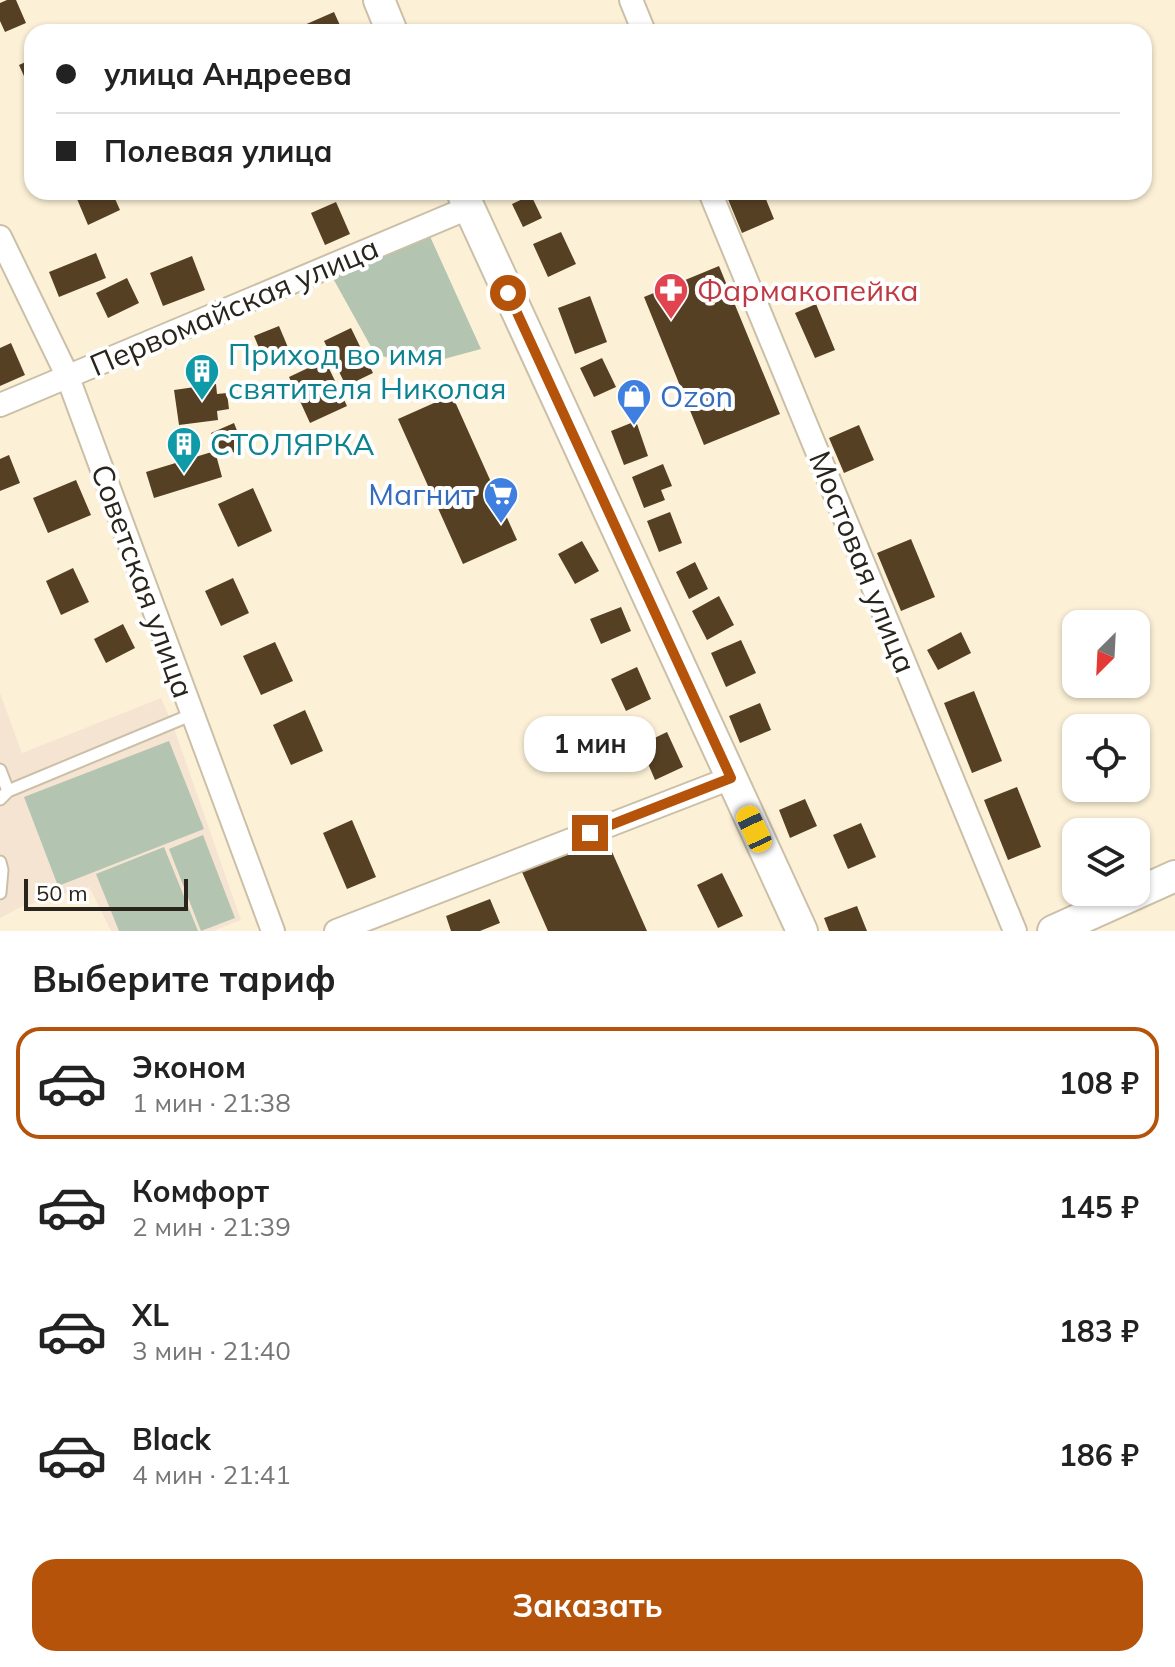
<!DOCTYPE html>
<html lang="ru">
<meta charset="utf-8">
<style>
:root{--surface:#fff;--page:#f2f2f2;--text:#222;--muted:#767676;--line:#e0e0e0;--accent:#b45309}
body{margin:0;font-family:Mulish,sans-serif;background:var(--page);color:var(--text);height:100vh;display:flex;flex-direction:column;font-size:30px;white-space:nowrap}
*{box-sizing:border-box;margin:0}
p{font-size:26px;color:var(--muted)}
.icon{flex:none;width:44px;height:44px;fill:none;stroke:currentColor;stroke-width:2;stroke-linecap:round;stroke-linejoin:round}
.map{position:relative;height:931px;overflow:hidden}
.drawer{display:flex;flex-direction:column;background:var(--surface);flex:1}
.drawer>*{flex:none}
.guide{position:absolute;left:24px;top:24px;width:1128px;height:176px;border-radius:24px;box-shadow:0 2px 6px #0004;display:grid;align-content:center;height:176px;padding:0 32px;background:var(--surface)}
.needle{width:52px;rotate:204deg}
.buttons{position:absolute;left:1062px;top:610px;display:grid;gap:16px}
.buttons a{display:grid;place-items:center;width:88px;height:88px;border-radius:16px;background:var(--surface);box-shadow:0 2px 6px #0004;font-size:40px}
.scale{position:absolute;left:24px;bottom:20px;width:164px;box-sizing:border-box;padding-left:8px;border:4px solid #2a251c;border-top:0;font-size:22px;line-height:28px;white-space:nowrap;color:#2a251c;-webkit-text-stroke:6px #fff;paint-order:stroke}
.end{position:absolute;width:36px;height:36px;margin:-18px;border:10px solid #b45309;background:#fff;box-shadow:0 0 0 4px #fff}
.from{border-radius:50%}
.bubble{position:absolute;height:56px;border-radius:24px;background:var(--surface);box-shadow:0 2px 6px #0004;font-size:26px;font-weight:700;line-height:56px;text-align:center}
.car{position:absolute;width:24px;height:48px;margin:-24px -12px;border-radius:10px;box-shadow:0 0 6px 2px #0007;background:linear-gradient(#f5c518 24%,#345 0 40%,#f5c518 0 76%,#345 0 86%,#f5c518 0)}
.guide b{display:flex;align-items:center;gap:28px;height:76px;font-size:30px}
.guide b+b{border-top:2px solid var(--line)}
.guide i{width:20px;height:20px;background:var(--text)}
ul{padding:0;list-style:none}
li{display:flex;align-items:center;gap:24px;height:112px;margin:0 16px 12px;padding:0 16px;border:4px solid transparent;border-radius:24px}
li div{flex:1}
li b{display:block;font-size:30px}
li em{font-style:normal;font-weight:700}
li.selected{border-color:var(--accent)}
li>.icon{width:72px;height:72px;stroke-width:1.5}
h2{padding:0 32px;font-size:36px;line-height:96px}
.cta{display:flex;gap:16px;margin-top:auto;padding:16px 32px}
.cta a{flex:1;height:92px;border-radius:24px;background:var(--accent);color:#fff;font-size:32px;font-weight:700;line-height:92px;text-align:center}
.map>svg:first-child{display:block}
.education{fill:#f6e4d3}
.park{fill:#b3c4b0}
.building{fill:#564023}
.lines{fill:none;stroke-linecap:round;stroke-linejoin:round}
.service-casing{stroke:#cbc0a7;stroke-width:15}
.minor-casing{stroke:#cbc0a7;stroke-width:26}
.secondary-casing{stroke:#cbc0a7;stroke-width:34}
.service{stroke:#fff;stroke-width:11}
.minor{stroke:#fff;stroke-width:22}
.secondary{stroke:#fff;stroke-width:30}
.route{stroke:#b45309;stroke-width:10}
.labels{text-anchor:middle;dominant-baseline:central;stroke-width:8;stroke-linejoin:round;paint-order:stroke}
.health-label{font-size:30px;fill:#be3a42;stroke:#fff;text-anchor:start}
.street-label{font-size:30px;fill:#2a251c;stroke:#fff}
.culture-label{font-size:30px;fill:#0d838f;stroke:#fff;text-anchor:start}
.shop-label{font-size:30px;fill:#366cbe;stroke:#fff;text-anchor:start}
</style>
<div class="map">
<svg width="1175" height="931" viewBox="0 0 1175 931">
<rect width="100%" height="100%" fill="#fcf1d7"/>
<path class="education" d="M0,693L22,753L161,698L175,731L241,920L213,931H111L89,887L21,907L0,918Z"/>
<path class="park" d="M428,232L481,349L418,366L375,354L330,273Z
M169,741L204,829L58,886L24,797Z
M203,835L235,918L201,931L169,849Z
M164,847L198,931H119L96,874Z"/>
<path class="building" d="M7,0H16L26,23L5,32L0,21V3Z
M334,12L343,32H305L302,26Z
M32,59V94L19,65Z
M93,192H112L120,210L88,225L77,199Z
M725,192H763L774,219L742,233Z
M531,195L542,218L523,227L512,204Z
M336,202L350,234L325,245L311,213Z
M561,232L576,264L548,277L533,244Z
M96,253L106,278L59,297L49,272Z
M192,256L205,290L163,306L150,273Z
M719,266L780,414L704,445L644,297Z
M127,278L139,303L108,318L96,293Z
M590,296L607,342L575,354L558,308Z
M816,304L835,350L815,358L795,313Z
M279,326L292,357L267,367L254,336Z
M351,328L373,373L346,386L324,341Z
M11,343L25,375L0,386V348Z
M602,358L616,387L594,397L580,368Z
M325,360L347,406L310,423L289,377Z
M216,384L217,394L227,393L229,409L217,411L218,420L179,425L174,390Z
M452,395L517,540L463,564L398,419Z
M636,421L648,456L624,465L611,431Z
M234,423L244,448L222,457L211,433Z
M859,425L874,460L844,473L829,438Z
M215,451L222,477L154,498L146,472Z
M9,455L20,483L0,491V459Z
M663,464L672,486L661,490L665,500L644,508L632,477Z
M76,480L91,515L48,533L33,498Z
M253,488L272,531L238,547L218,504Z
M670,512L682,543L659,552L647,521Z
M911,539L935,597L901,611L877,553Z
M582,541L599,571L575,584L558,554Z
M695,562L708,589L689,599L676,572Z
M73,568L89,602L61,615L46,581Z
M233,578L249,613L221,626L205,591Z
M719,596L734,625L707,640L692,611Z
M621,607L631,631L601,644L590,619Z
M123,624L135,648L106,663L94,639Z
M961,632L971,653L938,670L927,650Z
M741,640L756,673L726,687L711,653Z
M275,642L293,681L261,695L243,656Z
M637,667L651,699L626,711L611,679Z
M974,691L1002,761L972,773L944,703Z
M760,703L771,730L740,743L729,716Z
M305,710L323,751L291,765L273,725Z
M667,732L683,767L655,780L640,745Z
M1017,787L1041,847L1008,860L984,800Z
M805,799L817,826L790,838L779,810Z
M352,820L376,877L347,889L323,833Z
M861,823L876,857L848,869L833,835Z
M605,836L647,931H548L522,872Z
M722,873L743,916L718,928L697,885Z
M490,899L500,923L480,931H451L446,916Z
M857,906L867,931H829L824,918Z"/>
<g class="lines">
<g class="service-casing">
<path id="service" d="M0,770L8,791
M0,799L8,791L193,714
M0,862L2,870L0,893"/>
</g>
<g class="minor-casing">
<path id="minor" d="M631,0L644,32
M710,192L1015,931
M0,237L67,375L273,931
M0,405L468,208
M336,931L731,778"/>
</g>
<g class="secondary-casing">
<path id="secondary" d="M379,0L392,32
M462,192L802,931
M1053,931L1175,876"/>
</g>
<use href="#service" class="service"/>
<use href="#minor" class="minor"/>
<use href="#secondary" class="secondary"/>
</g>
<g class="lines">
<path class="route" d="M508,293L731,778L590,833"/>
</g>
<defs>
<g id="pharmacy-pin" transform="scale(1.8)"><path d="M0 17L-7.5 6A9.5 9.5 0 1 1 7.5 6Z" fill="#e0444e" stroke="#fff"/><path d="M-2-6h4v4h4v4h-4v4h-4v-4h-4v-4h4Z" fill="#fff"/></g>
<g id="building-pin" transform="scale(1.8)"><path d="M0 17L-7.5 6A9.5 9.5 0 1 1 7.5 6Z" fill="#0f9aa8" stroke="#fff"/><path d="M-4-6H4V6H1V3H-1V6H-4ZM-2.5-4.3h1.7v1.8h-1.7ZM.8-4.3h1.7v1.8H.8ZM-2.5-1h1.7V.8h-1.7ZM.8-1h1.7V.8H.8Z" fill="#fff"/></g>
<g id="shop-pin" transform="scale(1.8)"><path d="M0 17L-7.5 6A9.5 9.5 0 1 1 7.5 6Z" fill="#3f7fe0" stroke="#fff"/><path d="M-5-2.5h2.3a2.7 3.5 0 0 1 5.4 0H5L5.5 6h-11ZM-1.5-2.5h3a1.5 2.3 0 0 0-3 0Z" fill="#fff"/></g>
<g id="supermarket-pin" transform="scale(1.8)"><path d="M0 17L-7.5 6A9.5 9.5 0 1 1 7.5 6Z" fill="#3f7fe0" stroke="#fff"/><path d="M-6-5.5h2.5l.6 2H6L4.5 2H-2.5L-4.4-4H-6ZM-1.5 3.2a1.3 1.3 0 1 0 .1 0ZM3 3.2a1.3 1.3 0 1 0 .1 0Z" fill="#fff"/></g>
</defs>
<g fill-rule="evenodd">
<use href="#pharmacy-pin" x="671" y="290"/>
<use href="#building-pin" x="202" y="371"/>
<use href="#shop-pin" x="634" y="396"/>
<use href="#building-pin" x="184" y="444"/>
<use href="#supermarket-pin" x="501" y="494"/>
</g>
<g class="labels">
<g class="health-label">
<text x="697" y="290">Фармакопейка</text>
</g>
<g class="street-label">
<text transform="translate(234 306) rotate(-23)">Первомайская улица</text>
<text transform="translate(863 562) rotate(68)">Мостовая улица</text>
<text transform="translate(143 581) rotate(70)">Советская улица</text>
</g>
<g class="culture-label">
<text x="228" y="354">Приход во имя<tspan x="228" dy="34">святителя Николая</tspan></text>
<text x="210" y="444">СТОЛЯРКА</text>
</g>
<g class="shop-label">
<text x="660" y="396">Ozon</text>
<text x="475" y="494" text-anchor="end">Магнит</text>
</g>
</g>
</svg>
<div class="buttons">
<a><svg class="needle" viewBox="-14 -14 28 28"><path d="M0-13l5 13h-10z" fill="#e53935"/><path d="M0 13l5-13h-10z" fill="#767676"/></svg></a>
<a><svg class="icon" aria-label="locate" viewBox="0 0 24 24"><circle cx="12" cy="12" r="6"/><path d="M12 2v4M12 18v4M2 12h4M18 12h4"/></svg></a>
<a><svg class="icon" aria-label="layers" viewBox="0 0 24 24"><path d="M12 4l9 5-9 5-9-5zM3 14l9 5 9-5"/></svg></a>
</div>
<div class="scale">50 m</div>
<i class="end from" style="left:508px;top:293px"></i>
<i class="end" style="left:590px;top:833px"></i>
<div class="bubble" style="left:524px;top:716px;width:132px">1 мин</div>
<i class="car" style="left:754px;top:829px;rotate:335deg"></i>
<div class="guide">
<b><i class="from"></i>улица Андреева</b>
<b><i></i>Полевая улица</b>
</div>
</div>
<section class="drawer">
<h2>Выберите тариф</h2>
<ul>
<li class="selected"><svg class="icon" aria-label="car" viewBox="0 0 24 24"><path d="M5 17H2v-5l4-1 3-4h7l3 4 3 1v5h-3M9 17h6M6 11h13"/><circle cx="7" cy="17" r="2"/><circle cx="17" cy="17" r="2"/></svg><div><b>Эконом</b><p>1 мин · 21:38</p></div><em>108 ₽</em></li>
<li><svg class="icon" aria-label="car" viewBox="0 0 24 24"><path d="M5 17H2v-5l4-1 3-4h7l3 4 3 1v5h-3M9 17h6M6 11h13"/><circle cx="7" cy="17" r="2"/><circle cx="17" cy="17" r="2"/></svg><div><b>Комфорт</b><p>2 мин · 21:39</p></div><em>145 ₽</em></li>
<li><svg class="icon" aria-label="car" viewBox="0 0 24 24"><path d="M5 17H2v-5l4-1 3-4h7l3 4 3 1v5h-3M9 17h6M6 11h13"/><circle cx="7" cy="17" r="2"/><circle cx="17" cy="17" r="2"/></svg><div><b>XL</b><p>3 мин · 21:40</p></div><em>183 ₽</em></li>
<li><svg class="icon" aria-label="car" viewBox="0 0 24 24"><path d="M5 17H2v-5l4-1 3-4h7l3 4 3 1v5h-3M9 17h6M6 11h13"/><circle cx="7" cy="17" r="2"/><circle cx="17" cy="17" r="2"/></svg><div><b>Black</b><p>4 мин · 21:41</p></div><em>186 ₽</em></li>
</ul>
<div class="cta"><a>Заказать</a></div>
</section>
